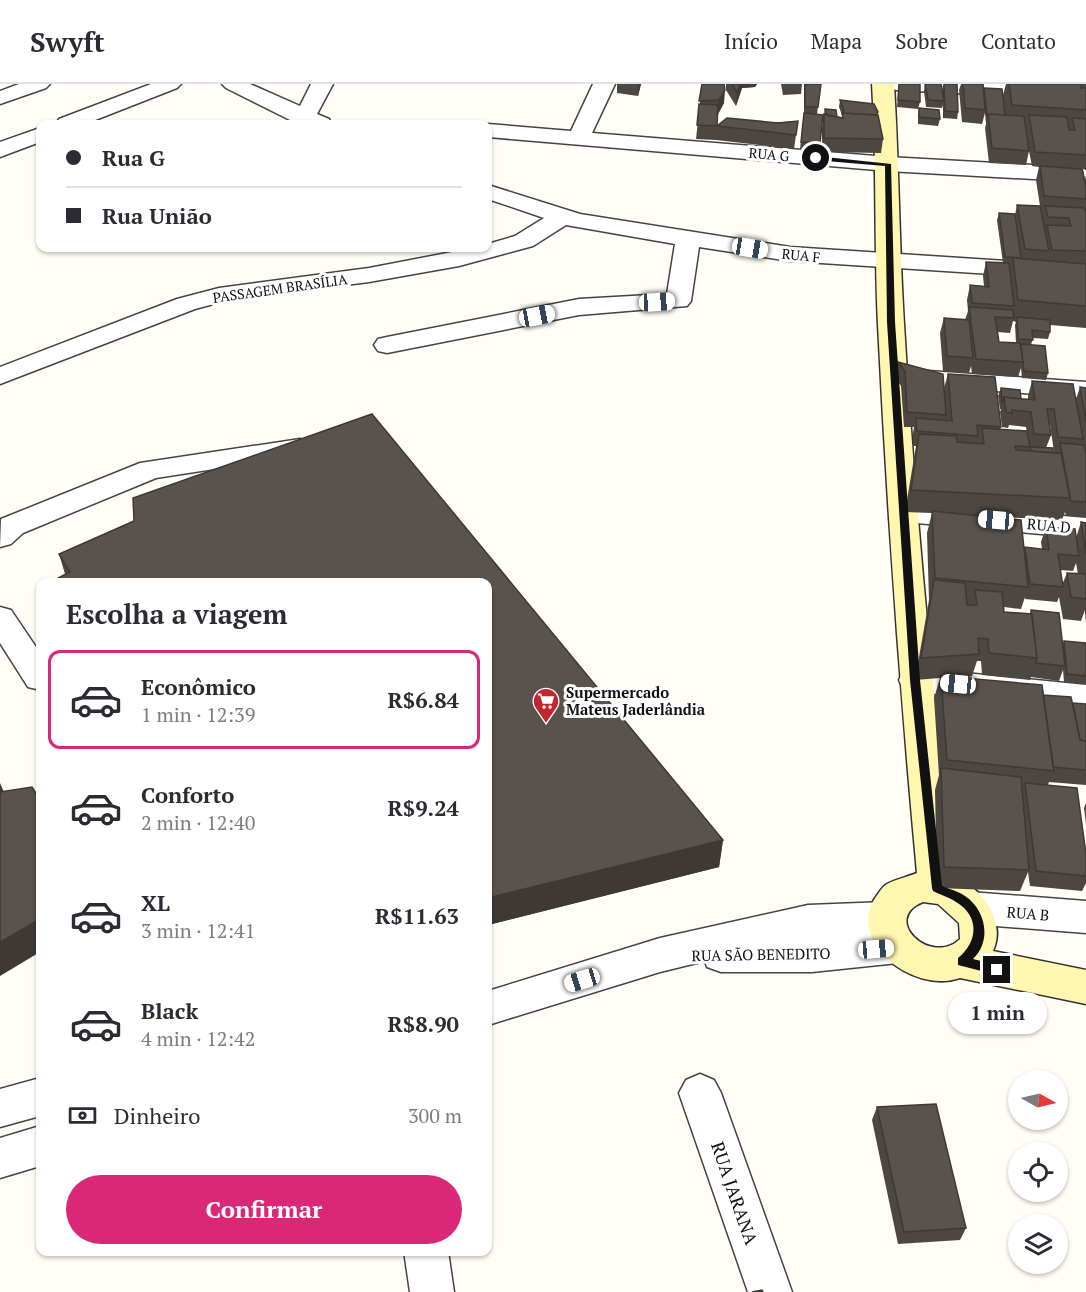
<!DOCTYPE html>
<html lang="pt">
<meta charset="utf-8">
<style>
:root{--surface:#fff;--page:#f7f7f7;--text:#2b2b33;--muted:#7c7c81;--line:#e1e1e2;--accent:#db2777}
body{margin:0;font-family:"PT Serif",serif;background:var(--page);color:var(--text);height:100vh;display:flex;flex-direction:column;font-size:22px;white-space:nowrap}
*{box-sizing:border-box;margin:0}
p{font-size:20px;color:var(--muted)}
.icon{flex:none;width:33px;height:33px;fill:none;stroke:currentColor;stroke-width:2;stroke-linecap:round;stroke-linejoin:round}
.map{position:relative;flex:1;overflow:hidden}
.sheet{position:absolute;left:36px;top:494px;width:456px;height:678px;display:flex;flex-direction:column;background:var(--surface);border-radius:12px;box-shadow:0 2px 4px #0004}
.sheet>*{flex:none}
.top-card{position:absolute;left:36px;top:36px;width:456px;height:132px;border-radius:12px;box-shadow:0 2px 4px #0004;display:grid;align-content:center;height:132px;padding:0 30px;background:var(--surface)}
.needle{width:39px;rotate:98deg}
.buttons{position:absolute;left:1008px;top:986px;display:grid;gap:12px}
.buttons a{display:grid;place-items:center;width:60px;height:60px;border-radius:50%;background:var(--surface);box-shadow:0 2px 4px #0004;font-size:30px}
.end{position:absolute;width:27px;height:27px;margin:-14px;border:8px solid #111;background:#fff;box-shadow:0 0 0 3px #fff}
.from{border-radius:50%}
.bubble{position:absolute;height:42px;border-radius:21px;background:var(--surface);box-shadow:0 2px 4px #0004;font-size:20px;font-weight:700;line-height:42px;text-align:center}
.car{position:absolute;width:18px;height:36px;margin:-18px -9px;border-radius:8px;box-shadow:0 0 4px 2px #0007;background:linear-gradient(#fff 24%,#345 0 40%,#fff 0 76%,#345 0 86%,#fff 0)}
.top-card b{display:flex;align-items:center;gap:21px;height:57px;font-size:22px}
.top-card b+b{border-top:2px solid var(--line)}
.top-card i{width:15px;height:15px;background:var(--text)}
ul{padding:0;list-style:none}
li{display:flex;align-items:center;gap:18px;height:99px;margin:0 12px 9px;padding:0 18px;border:3px solid transparent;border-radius:12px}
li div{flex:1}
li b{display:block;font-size:22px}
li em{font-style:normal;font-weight:700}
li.current{border-color:var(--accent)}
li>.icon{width:54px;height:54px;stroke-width:1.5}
h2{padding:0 30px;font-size:27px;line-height:72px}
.pay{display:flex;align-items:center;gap:15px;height:66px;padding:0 30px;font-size:22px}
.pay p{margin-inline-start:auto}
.action{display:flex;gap:12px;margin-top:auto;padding:12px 30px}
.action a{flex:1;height:69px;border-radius:36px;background:var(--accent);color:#fff;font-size:24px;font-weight:700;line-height:69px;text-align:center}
header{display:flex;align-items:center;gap:36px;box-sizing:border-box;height:84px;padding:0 30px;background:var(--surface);border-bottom:2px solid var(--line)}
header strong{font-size:28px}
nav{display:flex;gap:33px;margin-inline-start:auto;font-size:21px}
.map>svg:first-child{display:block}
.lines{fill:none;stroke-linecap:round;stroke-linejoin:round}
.minor-casing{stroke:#444;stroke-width:3}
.tertiary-casing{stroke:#444;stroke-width:3}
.secondary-casing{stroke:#333;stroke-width:3}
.minor{fill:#fff;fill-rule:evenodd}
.tertiary{fill:#fff;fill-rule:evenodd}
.secondary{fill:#fff6b0;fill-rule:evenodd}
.wall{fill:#4d4742;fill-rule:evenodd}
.shaded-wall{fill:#3f3936}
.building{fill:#5a524d;stroke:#3f3936;stroke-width:1.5}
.route{fill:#111}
.labels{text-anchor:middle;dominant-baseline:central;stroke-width:6;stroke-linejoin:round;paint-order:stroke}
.far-street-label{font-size:14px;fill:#111;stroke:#fff}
.street-label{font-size:15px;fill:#111;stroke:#fff}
.poi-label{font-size:15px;font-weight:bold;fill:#111;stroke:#fff;text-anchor:start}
.near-street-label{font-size:18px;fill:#111;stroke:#fff}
</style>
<header>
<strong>Swyft</strong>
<nav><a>Início</a><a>Mapa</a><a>Sobre</a><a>Contato</a></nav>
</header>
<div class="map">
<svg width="1086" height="1208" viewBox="0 0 1086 1208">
<rect width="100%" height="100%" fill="#fffdf5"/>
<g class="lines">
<g class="minor-casing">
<path id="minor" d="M19,0H50L46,4L0,20V7Z
M151,0H181L177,4L85,40H56L59,35Z
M222,0H250L300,22L311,0H333L317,30L329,35L332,40L296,39L226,4Z
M593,0H615L592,49L888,73L1086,84V98L888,87L488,53V40L571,47Z
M885,0H1017L1086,4V16L896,6L889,4Z
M40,44V58L0,73V58Z
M488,101L580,130L790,163L1086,182V196L790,177L699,163L691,217L687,222L579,231L387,269L378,267L374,261L378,255L387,253L579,215L667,210L675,160L566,141L533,162L459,182L369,198L229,216L195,225L0,300V283L177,215L219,204L369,184L473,164H488V160L515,152L544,134L488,115Z
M900,285L1086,298V314L891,299L887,293L891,287Z
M300,355L310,358L314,364L310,370L156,394L23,449L11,460L0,463L1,435L140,379Z
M905,418L1086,434V454L905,438L895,435L890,428L895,421Z
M0,523L11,526L40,569V606L28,603L0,559Z
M915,584L1086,601V625L915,608L903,605L899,596L903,587Z
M970,808L1086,817V849L970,840L957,835L951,824L957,813Z
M700,990L714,996L721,1009L792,1208H748L679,1009L686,996Z
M404,1167H448L454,1208H410Z"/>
</g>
<g class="tertiary-casing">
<path id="tertiary" d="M886,818L899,823L905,834L899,845L894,847L911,851L917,863L911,875L898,879L812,888H721L707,883L705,877L660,888L488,941V907L660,854L808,821Z
M40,994V1032L0,1043V1005Z
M40,1042V1082L0,1094V1054Z"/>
</g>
<g class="secondary-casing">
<path id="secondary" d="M872,0H894C899,80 899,160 904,240C915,425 933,610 954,794C984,804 1006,838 993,867L1086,886V920L960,894C912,911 842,854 878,810C880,807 883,802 887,800C896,795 907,793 917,789C900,607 887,424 878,241C874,161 877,80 872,0ZM923,818L938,820L959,839L960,855C931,883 880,835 923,818Z"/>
</g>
<use href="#minor" class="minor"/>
<use href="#tertiary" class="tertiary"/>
<use href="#secondary" class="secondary"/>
</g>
<path class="wall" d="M617,0H641L638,12L617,9Z
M702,0L724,19L718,30L717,42L798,37L794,65L716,56L696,55Z
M726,0H757L755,3L742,4L736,22L726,6Z
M781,0H802L801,10L783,11Z
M804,0H821L817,30L823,31L819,66L800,65L804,29Z
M899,0L920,18L918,25L897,23Z
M925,0L942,9L943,0L958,28L957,35L943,34V21L942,24L926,23L924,7Z
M961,0H983L984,7V4L1003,11L1006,0H1086V86L1083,85L1085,96L1086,91V123L1085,126L1086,130V244L1050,241V248L1048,255L1033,254L1031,261L1048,289L1046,296L1022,294L1021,284L1018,293L972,290L971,282L969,289L943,287L940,249L944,234L965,236L968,227L967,216L970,201L984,202L983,192L986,178L1003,179L997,136L999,129L1015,131L1017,121L1040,122L1036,96L1039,83L1032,82L1029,67L1026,81L989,79L985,44L986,40L985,29L982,40L962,38L959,6ZM1013,237L1016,238L1015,241L1016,259L999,258L997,248L1010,249Z
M840,16L878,28L877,31L883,55L881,69L822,68V44L825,25L837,33L842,34V31L839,23Z
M919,24L940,35L938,42L918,40V32Z
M898,278L944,304L948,290L1001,343L1000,345L1028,354L1026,343L1009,341L1008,344L1002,343L1000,328L1001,325H1000L998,312L1001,304L1021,315H1028V312L1032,297L1076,315L1080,303L1086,304V433L1066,432L1065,428L1062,436L982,432L1024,466L1025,463L1042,465L1041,458L1046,443L1076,454L1081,438L1086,439V540L1085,528V526L1081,537L1063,535L1059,513L1057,518L1025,515V513L1021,525L1004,523V528L1030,530L1031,526L1062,561L1064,557L1086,559V600L1064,598L1063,586L1059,597L1031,593L1030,596L982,591L981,577H977L972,592L953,593L1043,611L1073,619L1086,620V701L1049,698L1048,701L1086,770V799L1082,807L1030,802L1028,788L1020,807L937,804L935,706L939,691L934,614L940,594L915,596L929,516L927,449L932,429L905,428L916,362H913V349L914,343H904L901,302L895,293ZM1049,340H1050L1054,368L1046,364L1051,351ZM1076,479L1078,490L1067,489L1062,501L1060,486L1073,487Z
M372,330L723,756L719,783L488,841V498H59L58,494L65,490L59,470L134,437L133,414Z
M1086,719V740L1084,724Z
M877,1023L966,1144L960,1156L898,1160L872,1036Z"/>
<path class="shaded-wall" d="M638,0H641L638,12Z
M740,0H757L755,3L742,4L736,22L737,8Z
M725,6L724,19L718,30L719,16Z
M0,699L6,713L0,715Z
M723,756L719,783L488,841V814Z
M40,835V868L0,892V858Z"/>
<path class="building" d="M702,0H724L725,6L719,16L699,17Z
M732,0H740L737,8Z
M805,0H821L818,23H805Z
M899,0H920V18L898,16Z
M925,0H941L944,17L928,16Z
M944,0H957L958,28L945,27Z
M963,0H983L985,26L965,24Z
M1009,0H1081V4H1086V26L1012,21Z
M984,4L1002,5L1005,31L988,30L987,32Z
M840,16L874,20L878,28L876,31L843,29L844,26Z
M699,20L718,21L717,42L697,41Z
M919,24L939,26L940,35L919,33Z
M825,25L836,26L837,33L826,31Z
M804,29L823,31L820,59L801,58Z
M842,29L878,31L883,55L824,54V30L843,34Z
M988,30L1024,32L1029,67L992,64Z
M1029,31L1067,33L1069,46H1075L1072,34L1086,35V71L1035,68Z
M727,34L778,39L798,37L796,51L717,42Z
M1040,82L1082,85L1086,103V115L1044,112Z
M1017,121L1040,122L1049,167L1025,165Z
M1045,122L1085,124L1086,130V167L1052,166L1047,141L1071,142L1069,134L1048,133Z
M999,129L1015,130L1021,174L1005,173Z
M1013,174L1086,180V222L1018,216Z
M986,178L1009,179L1014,222L972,219L970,201L989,203Z
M969,223L1013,226L1014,234L995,233L999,258L1020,259L1023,278L976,275Z
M1017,233L1050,236V248L1032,246L1033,256L1018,255Z
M944,234L969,236L973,274L947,272Z
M1021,260L1045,262L1048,289L1024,287Z
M898,278L943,290L946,331L907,328L905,287Z
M948,290L995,293L1001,343L977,341L978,352L917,347L916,334L952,337Z
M1032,297L1073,300L1083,355L1058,353L1054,325H1047L1051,351L1034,350L1031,328L1012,326V329L1006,328L1004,313L1035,316Z
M1080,303L1086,304V338Z
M1001,304L1020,306L1021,315L1004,313L1003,318H1002Z
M372,330L723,756L488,814V498H60L58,494L70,488L59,470L134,437L133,414Z
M982,344L1027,347L1030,363L1015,362L1016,366L1061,369L1070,414L911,406L919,350L956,352L957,358L984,360Z
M1060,359L1084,361L1086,370V418L1071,417Z
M1030,363L1053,364V369L1031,367Z
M932,427L1021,436L1028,503L935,494Z
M1081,438L1086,439V470Z
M1046,443L1075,445L1079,472L1058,470L1063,503L1030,500L1025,463L1049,466Z
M1067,489L1086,490V515L1071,513Z
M934,496L965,499L967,521H977L975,506L1002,508L1004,528L1032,530L1037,574L989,569L988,555L978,554L979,570L921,574Z
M1031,526L1059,529L1065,582L1036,579L1037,574Z
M1064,557L1086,559V592L1067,590Z
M941,592L1042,601L1054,687L947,676Z
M1043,611L1071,613L1080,656L1086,657V686L1053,683Z
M1073,619L1086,620V657L1080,656Z
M941,684L1021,693L1029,786L944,783Z
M1025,699L1077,704L1086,770V792L1036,787Z
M32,703L40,716V835L0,858V708Z
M936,1020L966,1144L904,1148L877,1023Z
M762,1206L763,1208H752Z"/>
<path class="route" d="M816,72L891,80L895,238L920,596L942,802C949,805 958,807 965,812C986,826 992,857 973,875L1001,882L1002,886L997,891L958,881V874C978,858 980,832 956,818C949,813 941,811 933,807L932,804L910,596L887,238L885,82L814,76Z"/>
<defs>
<g id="supermarket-pin" transform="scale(1.35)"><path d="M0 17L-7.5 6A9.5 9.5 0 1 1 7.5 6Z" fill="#c4262e" stroke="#fff"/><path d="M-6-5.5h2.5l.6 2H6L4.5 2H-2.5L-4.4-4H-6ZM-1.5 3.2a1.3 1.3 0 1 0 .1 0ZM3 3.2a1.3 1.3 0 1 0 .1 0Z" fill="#fff"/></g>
</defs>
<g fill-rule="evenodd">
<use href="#supermarket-pin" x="546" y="617"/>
</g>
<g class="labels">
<g class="far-street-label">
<text transform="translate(769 70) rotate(5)">RUA G</text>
<text transform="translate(801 171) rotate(6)">RUA F</text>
<text transform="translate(280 204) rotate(-8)">PASSAGEM BRASÍLIA</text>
</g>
<g class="street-label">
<text transform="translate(1049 441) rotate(5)">RUA D</text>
<text transform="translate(1028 829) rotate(5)">RUA B</text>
<text transform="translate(761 870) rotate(-1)">RUA SÃO BENEDITO</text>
</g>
<g class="poi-label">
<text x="566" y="608">Supermercado<tspan x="566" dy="17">Mateus Jaderlândia</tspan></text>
</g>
<g class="near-street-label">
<text transform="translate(735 1109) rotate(71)">RUA JARANA</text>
</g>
</g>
</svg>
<div class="buttons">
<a><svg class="needle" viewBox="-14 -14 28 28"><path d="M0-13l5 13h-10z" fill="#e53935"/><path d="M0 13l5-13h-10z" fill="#7c7c81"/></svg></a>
<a><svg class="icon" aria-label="locate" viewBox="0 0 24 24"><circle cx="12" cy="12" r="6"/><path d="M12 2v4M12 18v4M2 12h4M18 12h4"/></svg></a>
<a><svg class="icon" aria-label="layers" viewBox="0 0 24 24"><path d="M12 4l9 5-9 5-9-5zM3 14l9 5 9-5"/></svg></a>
</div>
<i class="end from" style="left:816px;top:74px"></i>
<i class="end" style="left:997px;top:886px"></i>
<div class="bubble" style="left:948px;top:908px;width:99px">1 min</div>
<i class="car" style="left:750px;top:164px;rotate:99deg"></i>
<i class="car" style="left:657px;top:218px;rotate:87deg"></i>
<i class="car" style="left:537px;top:232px;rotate:79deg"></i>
<i class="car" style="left:996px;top:436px;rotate:275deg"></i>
<i class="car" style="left:958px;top:600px;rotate:276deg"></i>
<i class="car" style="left:876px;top:865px;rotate:85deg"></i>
<i class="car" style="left:582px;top:896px;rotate:253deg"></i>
<div class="top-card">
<b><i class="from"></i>Rua G</b>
<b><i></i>Rua União</b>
</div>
<section class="sheet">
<h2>Escolha a viagem</h2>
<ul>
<li class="current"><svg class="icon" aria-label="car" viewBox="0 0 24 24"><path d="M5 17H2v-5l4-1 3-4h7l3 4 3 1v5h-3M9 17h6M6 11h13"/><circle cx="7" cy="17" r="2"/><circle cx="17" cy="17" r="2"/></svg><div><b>Econômico</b><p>1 min · 12:39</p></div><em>R$6.84</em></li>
<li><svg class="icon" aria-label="car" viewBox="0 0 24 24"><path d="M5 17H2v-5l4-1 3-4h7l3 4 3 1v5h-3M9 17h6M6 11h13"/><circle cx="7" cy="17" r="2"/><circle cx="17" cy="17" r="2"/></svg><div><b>Conforto</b><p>2 min · 12:40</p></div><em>R$9.24</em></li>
<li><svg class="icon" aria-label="car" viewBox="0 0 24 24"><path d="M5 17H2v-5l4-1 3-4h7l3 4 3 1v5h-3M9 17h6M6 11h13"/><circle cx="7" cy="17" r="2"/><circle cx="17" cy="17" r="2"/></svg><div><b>XL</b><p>3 min · 12:41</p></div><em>R$11.63</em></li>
<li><svg class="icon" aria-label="car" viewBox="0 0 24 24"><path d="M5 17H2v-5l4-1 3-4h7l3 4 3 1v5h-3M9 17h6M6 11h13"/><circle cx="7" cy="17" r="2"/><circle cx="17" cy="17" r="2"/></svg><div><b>Black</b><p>4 min · 12:42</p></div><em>R$8.90</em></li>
</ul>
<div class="pay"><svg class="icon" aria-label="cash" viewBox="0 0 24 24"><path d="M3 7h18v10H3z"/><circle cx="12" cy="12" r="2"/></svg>Dinheiro<p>300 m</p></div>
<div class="action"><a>Confirmar</a></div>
</section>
</div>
